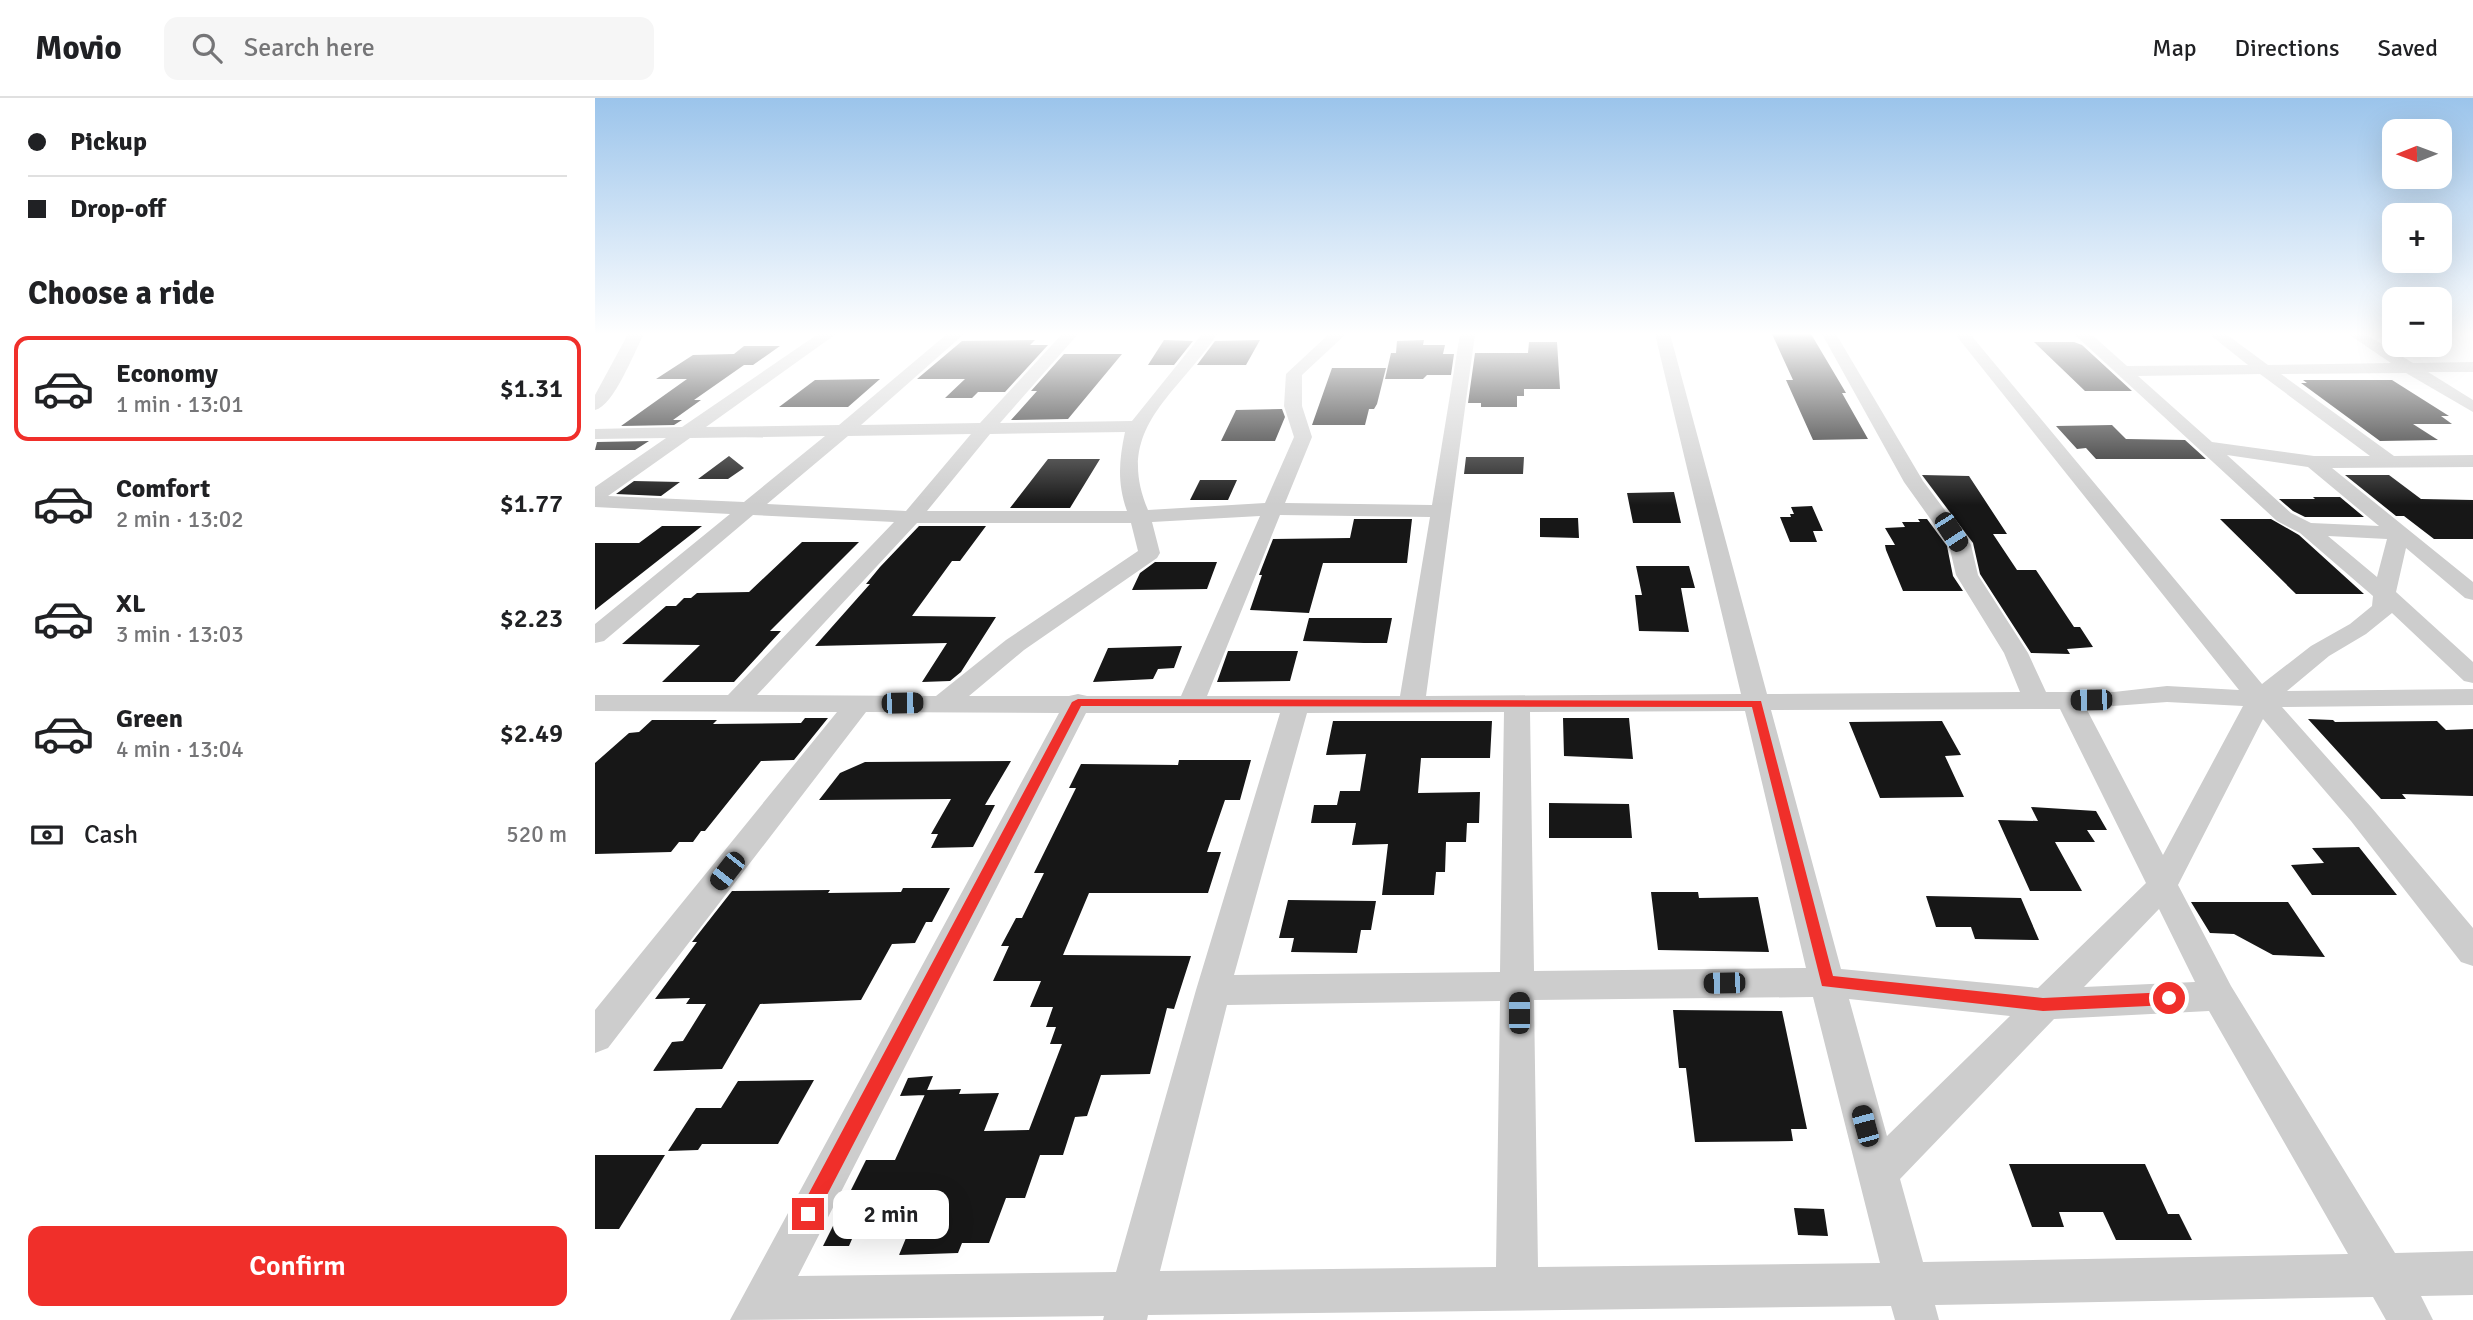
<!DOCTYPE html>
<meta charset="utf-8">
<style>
:root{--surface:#fff;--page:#f6f6f6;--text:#202124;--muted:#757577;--line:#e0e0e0;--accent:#f02f2a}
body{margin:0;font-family:Signika,sans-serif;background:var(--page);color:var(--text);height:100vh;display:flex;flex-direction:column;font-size:26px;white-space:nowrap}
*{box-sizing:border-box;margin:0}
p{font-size:23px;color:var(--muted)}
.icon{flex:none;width:38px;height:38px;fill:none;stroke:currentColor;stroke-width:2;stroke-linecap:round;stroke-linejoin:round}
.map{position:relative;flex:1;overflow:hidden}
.sheet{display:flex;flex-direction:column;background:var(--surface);width:595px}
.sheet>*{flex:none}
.banner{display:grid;align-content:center;height:154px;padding:0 28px;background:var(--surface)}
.needle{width:46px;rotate:269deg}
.controls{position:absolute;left:1787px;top:21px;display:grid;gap:14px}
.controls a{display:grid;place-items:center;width:70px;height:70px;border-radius:14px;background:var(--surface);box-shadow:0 7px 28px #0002;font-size:35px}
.end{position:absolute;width:32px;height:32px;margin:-16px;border:9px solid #f02f2a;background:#fff;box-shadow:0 0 0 4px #fff}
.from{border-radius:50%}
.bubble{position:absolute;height:49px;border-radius:14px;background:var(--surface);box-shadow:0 7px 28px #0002;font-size:23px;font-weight:600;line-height:49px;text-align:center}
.car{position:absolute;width:21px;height:42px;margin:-21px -10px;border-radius:9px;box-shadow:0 0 5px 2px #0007;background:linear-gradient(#222 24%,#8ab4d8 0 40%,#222 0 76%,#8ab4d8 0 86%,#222 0)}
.banner b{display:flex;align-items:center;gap:24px;height:66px;font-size:26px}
.banner b+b{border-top:2px solid var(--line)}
.banner i{width:18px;height:18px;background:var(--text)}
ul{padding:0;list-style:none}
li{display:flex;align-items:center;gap:21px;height:105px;margin:0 14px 10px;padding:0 14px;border:4px solid transparent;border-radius:14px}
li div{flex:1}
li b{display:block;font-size:26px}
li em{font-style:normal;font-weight:600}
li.current{border-color:var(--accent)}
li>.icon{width:63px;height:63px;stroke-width:1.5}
h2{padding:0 28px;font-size:32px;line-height:84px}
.pay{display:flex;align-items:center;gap:18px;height:77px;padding:0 28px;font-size:26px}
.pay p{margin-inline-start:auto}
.cta{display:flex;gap:14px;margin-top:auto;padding:14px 28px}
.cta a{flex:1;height:80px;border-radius:14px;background:var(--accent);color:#fff;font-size:28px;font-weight:600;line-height:80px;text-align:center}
header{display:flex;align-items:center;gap:42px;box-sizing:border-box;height:98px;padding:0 35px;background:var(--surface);border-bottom:2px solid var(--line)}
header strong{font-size:33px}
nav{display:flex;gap:38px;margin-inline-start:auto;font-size:24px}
.search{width:490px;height:63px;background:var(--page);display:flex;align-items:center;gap:18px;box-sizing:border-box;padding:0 24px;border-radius:14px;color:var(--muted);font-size:26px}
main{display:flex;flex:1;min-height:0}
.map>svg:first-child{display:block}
.building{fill:#171717}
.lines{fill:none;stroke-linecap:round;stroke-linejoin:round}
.minor{fill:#cdcdcd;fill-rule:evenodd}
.route{fill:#f02f2a}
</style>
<header>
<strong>Movio</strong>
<div class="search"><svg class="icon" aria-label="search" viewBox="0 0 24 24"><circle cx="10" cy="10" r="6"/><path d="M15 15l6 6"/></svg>Search here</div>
<nav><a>Map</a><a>Directions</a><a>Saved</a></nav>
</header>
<main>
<section class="sheet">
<div class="banner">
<b><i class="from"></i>Pickup</b>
<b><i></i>Drop-off</b>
</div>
<h2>Choose a ride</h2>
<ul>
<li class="current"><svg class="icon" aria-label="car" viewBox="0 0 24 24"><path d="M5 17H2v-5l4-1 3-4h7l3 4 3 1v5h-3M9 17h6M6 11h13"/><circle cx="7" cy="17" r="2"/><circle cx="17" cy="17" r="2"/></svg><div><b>Economy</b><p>1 min · 13:01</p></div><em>$1.31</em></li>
<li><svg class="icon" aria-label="car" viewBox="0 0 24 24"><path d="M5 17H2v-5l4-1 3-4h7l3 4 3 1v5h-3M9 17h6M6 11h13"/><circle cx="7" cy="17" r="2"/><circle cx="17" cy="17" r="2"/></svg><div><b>Comfort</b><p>2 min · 13:02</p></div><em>$1.77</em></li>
<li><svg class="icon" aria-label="car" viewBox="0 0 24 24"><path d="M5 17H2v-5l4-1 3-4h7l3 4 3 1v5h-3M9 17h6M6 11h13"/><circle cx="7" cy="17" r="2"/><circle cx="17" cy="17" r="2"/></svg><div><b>XL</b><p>3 min · 13:03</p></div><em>$2.23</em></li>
<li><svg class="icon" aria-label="car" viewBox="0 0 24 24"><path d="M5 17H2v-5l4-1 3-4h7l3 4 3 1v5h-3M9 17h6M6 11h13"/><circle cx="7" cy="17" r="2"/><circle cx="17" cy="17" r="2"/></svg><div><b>Green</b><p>4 min · 13:04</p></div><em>$2.49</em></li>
</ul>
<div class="pay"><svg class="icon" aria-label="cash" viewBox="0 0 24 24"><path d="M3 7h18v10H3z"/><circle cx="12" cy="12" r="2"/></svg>Cash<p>520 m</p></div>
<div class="cta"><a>Confirm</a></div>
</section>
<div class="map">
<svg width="1878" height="1222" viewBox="0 0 1878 1222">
<rect width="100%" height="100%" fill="#fff"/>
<path class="building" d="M1177,236H1216L1251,295H1247L1273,341L1218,342L1191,282H1198Z
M440,242L435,247H453L410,294H383L377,300H350L370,281H322L367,243Z
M569,242L598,243L579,267H553Z
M665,242L651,267H602L620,243Z
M829,242L828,247H850L848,256H859L856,277H832L828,281H790L796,255H801L802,243Z
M934,244H962L965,291H929V298H922V309H886V305H873L880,255H933Z
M1439,244H1479L1487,247L1537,293H1490Z
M149,248H185L158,267H149L99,302H106L78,322H87L79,327L26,328L92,281H61L98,257L139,256Z
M469,256H527L473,321L416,322L442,293H436Z
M737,270H791L782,306L779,311H774L770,327H717Z
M285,281L253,309H184L220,282Z
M1708,282H1797L1854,318H1846L1857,326H1818L1843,342L1785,343L1706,285H1712Z
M687,311L690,319L680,343H626L641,312Z
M1517,327L1531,341L1590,342L1611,361H1501L1491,350L1482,351L1461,328Z
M54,343L40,352H0L2,344Z
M134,358L149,370L133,381H103Z
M871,359H929L928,376H869Z
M453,361H505L475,410H415Z
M1327,377L1374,378L1412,436H1398L1422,472H1441L1479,529H1485L1498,549L1472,551L1475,556L1436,555L1385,476L1378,445Z
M1750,377H1794L1826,401L1878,402V441H1839L1809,418H1801Z
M605,382H642L633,402H595Z
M39,383L85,384L66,398L21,396Z
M1079,394L1086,425H1038L1032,395Z
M1718,399H1745L1769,419H1710L1698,413L1684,401H1720Z
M1217,408L1228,433H1218L1222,444H1195L1185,419H1196L1195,416H1199L1196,409Z
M945,420H983L984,440L945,439Z
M759,421H817L812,465H728L714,515L655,512L667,477H664L678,441L755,440Z
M1323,421H1332L1352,448L1358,478L1368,493H1308L1291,452L1290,447H1300L1290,430L1310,429L1307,424H1325Z
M1625,421H1676L1704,437L1769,496H1701Z
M67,428H107L0,512V445H44Z
M324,428H391L365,463H357L317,518L401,519L366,574L355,583L327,584L352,545L220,548L275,486H271L285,469Z
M207,444H264L175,533H186L139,584H67L105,547L27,546L71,508H81L89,500H96L102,495L154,494Z
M560,464H622L612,491L537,492L545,475Z
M1041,468H1094L1100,490H1086L1094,534L1044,533L1040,497H1047Z
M714,520H797L792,545H769L708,543Z
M587,548L579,570L563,571L558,581L498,584L513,550Z
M633,553H703L695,583L622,584Z
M210,620H233L199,662L166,663L110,733H106L98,744H84L76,754L0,756V665L34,635L44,634L57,622H122L118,626L206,625Z
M968,620H1034L1038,661L969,658Z
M1713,621L1738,622L1740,624L1842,623L1851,632L1878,631V698L1807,696L1811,701H1786Z
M738,623H897L895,660H826L823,695L885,694L884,725H872L871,744H851L850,774H841L839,797H787L793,746L757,747L761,725H716L719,707H742L745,693H765L771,656L731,657Z
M1347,623L1366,657L1350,658L1369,699L1285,700L1254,624Z
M584,662H656L645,702H630L612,754H626L613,795H494L468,857L596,858L579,911L572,910L555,976L506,977L492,1018L480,1019L468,1057H445L430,1100H411L394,1145H367L363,1155L304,1157L311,1140L257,1141L254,1148H228L271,1062H300L332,992L366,991L364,996L404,995L389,1033L434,1032L467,946H455L461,929H451L458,909H435L446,883H398L414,848H406L421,820H427L449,775H439L481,690H474L486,666L583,667Z
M416,663L390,707H400L378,749L336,750L343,736H336L356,701L224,702L245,675L270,664Z
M954,705L1034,706L1037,740H954Z
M1436,709L1501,713L1512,732H1492L1500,744H1460L1487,793H1435L1403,722L1443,723Z
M1764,749L1802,797H1717L1696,767L1729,765L1717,750Z
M308,790H355L337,824H331L320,845L297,846L266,902L165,906L127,971L58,973L77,944L88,943L111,906H91L95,900L60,901L102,844H97L137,793L235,792L233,795L306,794Z
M1056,794H1103L1104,800L1163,799L1174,854L1063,852Z
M1331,798L1426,800L1444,842L1380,841L1376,829H1341Z
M693,802L781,803L776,832H766L762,855L696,854L699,840H684Z
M1596,804H1693L1730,859L1678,857L1639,836L1615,835Z
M1078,912L1187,913L1212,1031H1196L1198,1043L1100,1044L1091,970H1084Z
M338,978L330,997L305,998L313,980Z
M219,982L183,1046H107L103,1052L73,1053L101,1010H126L143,983Z
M0,1057H70L24,1131H0Z
M1414,1066H1550L1573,1116H1584L1597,1142H1521L1508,1114H1464L1469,1129H1437Z
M1199,1110L1229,1111L1233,1138L1203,1137Z"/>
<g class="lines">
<path class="minor" d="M33,236H49C39,254 19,308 0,312V297Z
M223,236H241L111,329L244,327L352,236H369L266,327L385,325L467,236H483L405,325L537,323L607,236H622C583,297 518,330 553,412L670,405L699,339L689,308L691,276L734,236H751L707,277V308L717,339L690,405L837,407L865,236H880L831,598L1146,596L1060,236H1075L1172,596L1425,594L1409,555L1361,477L1354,447L1309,384L1227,236H1241L1328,383L1376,447L1383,477L1433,555L1451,594H1519L1572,588L1644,592L1360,236H1375L1667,586L1716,548L1755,526L1777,508L1778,498L1705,435L1682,423L1479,236H1496L1532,268L1653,267L1614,236H1631L1673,267L1796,265L1753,236H1770L1818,265L1878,264V274H1833L1878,302V314L1811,275L1686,276L1799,358L1878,357V369L1737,370L1878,484V502L1870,500L1811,450L1801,494L1878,564V585L1869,583L1797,515L1771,536L1734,558L1692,593L1878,591V607L1687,609L1776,709L1878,830V868L1866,864L1756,723L1668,621L1583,787L1636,888L1800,1155L1878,1153V1197L1826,1198L1838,1222H1791L1778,1199L1340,1207L1344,1222H1300L1296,1208L553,1217L552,1222H508L509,1218L135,1222L464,615L271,614L13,950L0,955V912L242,614L0,613V597H133L299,424L158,417L9,543L0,545V526L135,416L0,409V389L71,340L0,341V331L87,329ZM1665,276L1775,358H1719L1617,344L1543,278ZM530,334C524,362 522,385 532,413H332L395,336ZM376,336L311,413L172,406L253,338ZM230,338L149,404L13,398L95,340ZM1632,357L1713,369L1784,428L1716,425L1696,415ZM685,417L835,419L805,598H612ZM665,418L586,598H492L483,596L474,598H374L429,552L562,460L565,455L557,424ZM322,425H536L543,453L411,542L341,598L162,597ZM1733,438L1792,441L1782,479ZM1572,604L1648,608L1568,757L1491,610ZM1442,611H1465L1551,785L1443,890L1246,871L1176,612ZM1150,613L1211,870L939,873L935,614ZM909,614L905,874L639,877L712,615ZM491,615H685L601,892L521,1174L203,1178ZM1564,811L1600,884L1489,889ZM1218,899L1285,1165L943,1169L939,902ZM1254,901L1415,918L1292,1038ZM905,903L901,1169L565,1173L632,907ZM1614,913L1753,1156L1328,1164L1305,1081L1459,921Z"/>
</g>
<linearGradient id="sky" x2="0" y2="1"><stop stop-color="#9bc4eb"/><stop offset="0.58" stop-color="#fff"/><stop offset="1" stop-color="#fff" stop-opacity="0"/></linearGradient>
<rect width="1878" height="407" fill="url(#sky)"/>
<path class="route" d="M483,601L1166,603L1238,878L1448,900L1574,894L1581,900L1574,907L1448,913L1227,888L1157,609L486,608L219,1122L213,1125L206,1122L204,1116L206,1110L477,604Z"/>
</svg>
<div class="controls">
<a><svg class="needle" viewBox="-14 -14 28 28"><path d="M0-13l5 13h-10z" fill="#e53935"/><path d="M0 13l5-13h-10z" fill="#757577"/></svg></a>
<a>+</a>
<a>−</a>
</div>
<i class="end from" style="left:1574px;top:900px"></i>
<i class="end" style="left:213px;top:1116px"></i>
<div class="bubble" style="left:238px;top:1092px;width:116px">2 min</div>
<i class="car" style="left:1356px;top:434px;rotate:147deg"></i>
<i class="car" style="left:1496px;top:602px;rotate:269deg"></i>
<i class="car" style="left:307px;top:605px;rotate:89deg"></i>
<i class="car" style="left:132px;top:773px;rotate:218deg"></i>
<i class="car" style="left:1129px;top:885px;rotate:269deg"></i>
<i class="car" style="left:924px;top:915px;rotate:0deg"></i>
<i class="car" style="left:1270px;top:1028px;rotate:345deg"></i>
</div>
</main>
